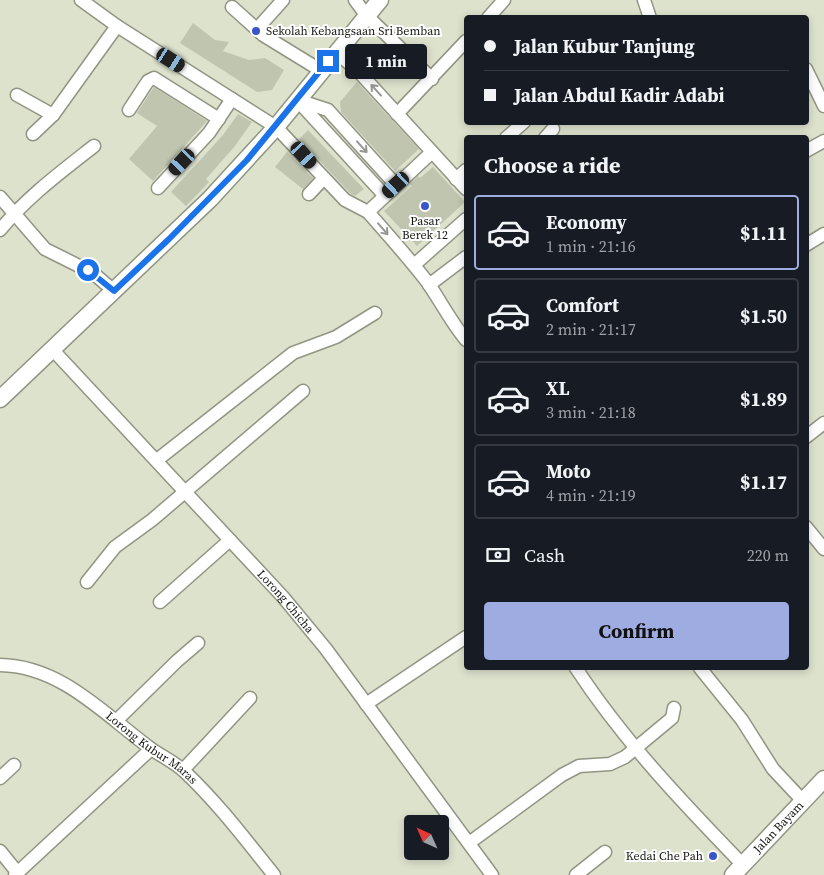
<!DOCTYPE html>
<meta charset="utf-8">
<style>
:root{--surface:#171b24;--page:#20242c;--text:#f1f3f6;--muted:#9ea1a6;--line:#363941;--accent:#9eace1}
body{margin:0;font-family:"Source Serif 4",serif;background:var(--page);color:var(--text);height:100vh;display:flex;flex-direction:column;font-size:19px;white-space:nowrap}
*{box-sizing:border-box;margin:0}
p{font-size:16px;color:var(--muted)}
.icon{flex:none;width:28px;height:28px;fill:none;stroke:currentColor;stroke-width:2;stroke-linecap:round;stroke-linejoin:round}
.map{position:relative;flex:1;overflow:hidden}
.panel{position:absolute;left:464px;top:135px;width:345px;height:535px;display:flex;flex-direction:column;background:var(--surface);border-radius:5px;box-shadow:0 2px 8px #0003}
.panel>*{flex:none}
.banner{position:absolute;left:464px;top:15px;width:345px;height:110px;border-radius:5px;box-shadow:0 2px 8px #0003;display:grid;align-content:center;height:110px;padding:0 20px;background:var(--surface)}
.needle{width:32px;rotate:315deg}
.tools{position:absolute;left:404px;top:815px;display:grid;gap:10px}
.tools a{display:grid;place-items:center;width:45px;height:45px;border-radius:5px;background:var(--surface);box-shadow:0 2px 8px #0003;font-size:25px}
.end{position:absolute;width:22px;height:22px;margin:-11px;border:6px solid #1a73e8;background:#fff;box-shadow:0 0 0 2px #fff}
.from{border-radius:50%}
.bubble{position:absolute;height:35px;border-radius:5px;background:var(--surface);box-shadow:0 2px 8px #0003;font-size:16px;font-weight:700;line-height:35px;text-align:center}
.car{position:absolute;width:15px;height:30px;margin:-15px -8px;border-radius:6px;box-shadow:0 0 4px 1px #0007;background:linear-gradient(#222 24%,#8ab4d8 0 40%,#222 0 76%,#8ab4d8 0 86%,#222 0)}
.banner b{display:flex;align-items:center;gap:18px;height:48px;font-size:19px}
.banner b+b{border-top:1px solid var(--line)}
.banner i{width:12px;height:12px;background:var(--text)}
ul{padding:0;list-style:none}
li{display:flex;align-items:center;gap:15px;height:75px;margin:0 10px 8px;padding:0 10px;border:2px solid var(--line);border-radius:5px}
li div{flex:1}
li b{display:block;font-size:19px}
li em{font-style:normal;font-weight:700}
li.on{border-color:var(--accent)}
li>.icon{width:45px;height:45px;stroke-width:1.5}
h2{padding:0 20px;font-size:22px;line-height:60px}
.pay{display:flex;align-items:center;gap:12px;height:55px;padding:0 20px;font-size:19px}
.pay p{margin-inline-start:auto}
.cta{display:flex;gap:10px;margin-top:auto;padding:10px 20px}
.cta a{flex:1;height:58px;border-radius:5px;background:var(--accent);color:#111;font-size:20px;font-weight:700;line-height:58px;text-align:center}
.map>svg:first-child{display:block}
.building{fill:#c0c5b0}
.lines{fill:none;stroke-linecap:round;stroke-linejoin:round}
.minor-casing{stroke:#919581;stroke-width:15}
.major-casing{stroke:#919581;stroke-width:19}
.minor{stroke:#fff;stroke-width:12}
.major{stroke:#fff;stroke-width:16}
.oneway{stroke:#969793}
.route{stroke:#1a73e8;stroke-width:6}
.poi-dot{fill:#3955c7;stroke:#fff;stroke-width:2}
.labels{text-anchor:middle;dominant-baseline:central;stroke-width:4;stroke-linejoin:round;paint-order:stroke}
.poi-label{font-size:12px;fill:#151710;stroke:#fff;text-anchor:start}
.street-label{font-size:12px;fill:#151710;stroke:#fff}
</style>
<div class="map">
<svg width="824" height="875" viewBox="0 0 824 875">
<rect width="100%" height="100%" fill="#dde2cd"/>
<path class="building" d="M193,23L215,40L229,42L223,51L249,60L265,58L284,70L272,90L257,92L180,43Z
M357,82L419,149L395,171L341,112L340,102Z
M154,87L207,121L153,181L129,159L157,126L137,113Z
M238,114L252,122L235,146L206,179L209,182L186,206L171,192L223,135Z
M308,130L364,189L355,196L350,193L299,139Z
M287,152L313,178L303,189L275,167Z
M433,167L465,202L417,246L384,211L412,186L410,184L418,176L420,178Z"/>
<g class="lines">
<g class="minor-casing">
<g id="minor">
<path d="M81,0L117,26L276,127L345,200L368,212"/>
<path d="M355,0L366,15L432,79"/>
<path d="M644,0L650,18"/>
<path d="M232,7L263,35L320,70"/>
<path d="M488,18L504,0"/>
<path d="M257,29L283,0"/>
<path d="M336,52L359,72L466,189"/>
<path d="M806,69L824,106"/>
<path d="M17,95L53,115"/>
<path d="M297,100L328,110L396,185"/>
<path d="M297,100L385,196"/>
<path d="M129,110L148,81L154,78L219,119"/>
<path d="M397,114L466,41"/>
<path d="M33,134L53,115L117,26"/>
<path d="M506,138L524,122"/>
<path d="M545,138L553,129"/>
<path d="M806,151L824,141"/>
<path d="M432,152L368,212C388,235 409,258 428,283C441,302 451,322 466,340"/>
<path d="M456,179L466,170"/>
<path d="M158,188L209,133L232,99"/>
<path d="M309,194L324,178"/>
<path d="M0,197L45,249L93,273L114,291"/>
<path d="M0,230C27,197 61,172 94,146"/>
<path d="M806,245L824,234"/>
<path d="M414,265L466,219"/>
<path d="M429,285L466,257"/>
<path id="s1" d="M52,349L283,597L326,649L492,875"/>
<path d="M806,437L824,423"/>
<path d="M157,460L293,353L336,337L375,313"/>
<path d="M806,527L824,549"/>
<path d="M87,582L115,547L152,520L303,391"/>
<path d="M160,602L230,540"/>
<path id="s2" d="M0,665C61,666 104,714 150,748C161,756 174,762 184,771C218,803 245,839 274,875"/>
<path d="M576,668C623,740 683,803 743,865"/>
<path d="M700,668L742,720L773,769L803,801"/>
<path d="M366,704L466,637"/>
<path d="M117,720L177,661L198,643"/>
<path d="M183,770L250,698"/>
<path d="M0,778L14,765"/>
<path d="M469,843L562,775L579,766L610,764L625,757L672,718L674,708"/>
<path d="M0,851L17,872"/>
<path d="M15,875L151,749"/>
<path d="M576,875L605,852"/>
</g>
</g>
<g class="major-casing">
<g id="major">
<path d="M0,399L210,199L276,127L380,0"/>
<path id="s3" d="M733,875L824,779"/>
</g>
</g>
<use href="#minor" class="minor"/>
<use href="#major" class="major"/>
</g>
<defs><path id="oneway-shaft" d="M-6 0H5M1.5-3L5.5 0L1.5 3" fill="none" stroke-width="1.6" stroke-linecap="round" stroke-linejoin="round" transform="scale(1.25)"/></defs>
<g class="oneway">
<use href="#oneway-shaft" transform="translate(376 90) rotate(-132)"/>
<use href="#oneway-shaft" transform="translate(362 147) rotate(48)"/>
<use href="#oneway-shaft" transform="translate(383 229) rotate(49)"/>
</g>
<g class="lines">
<path class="route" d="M88,270L114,291L169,239L247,160L328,61"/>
</g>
<g class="poi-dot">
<circle cx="256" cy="31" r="5"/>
<circle cx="425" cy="206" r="5"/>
<circle cx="713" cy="856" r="5"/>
</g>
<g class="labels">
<g class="poi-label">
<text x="266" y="31">Sekolah Kebangsaan Sri Bemban</text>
<text x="425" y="221" text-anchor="middle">Pasar<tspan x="425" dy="14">Berek 12</tspan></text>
<text x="703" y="856" text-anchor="end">Kedai Che Pah</text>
</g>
<g class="street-label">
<text stroke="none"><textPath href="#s1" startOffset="344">Lorong Chicha</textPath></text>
<text stroke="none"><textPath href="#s2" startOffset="176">Lorong Kubur Maras</textPath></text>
<text stroke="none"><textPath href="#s3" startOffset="66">Jalan Bayam</textPath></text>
</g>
</g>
</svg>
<div class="tools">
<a><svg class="needle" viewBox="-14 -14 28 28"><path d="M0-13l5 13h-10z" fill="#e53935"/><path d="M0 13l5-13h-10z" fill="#9ea1a6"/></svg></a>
</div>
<i class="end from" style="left:88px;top:270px"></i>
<i class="end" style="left:328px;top:61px"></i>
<div class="bubble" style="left:345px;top:44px;width:82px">1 min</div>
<i class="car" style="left:171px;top:60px;rotate:122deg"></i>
<i class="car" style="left:304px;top:155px;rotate:138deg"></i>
<i class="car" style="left:182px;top:162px;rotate:223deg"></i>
<i class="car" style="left:396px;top:185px;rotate:228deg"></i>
<div class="banner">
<b><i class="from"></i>Jalan Kubur Tanjung</b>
<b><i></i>Jalan Abdul Kadir Adabi</b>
</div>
<section class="panel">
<h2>Choose a ride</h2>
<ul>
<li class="on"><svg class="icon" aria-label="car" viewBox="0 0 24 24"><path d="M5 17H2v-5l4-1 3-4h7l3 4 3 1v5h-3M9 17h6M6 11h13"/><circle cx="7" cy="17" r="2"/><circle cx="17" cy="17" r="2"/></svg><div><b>Economy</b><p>1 min · 21:16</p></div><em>$1.11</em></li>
<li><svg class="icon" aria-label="car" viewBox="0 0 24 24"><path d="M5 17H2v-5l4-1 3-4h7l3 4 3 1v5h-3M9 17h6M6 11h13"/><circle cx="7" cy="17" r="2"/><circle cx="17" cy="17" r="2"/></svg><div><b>Comfort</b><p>2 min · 21:17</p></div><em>$1.50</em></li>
<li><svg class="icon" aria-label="car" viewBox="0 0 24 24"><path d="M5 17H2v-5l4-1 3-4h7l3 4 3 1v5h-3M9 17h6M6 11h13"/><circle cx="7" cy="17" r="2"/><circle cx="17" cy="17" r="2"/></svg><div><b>XL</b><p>3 min · 21:18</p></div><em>$1.89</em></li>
<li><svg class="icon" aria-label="car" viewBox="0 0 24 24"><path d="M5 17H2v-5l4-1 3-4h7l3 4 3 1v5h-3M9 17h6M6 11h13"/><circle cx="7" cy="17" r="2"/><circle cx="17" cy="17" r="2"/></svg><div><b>Moto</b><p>4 min · 21:19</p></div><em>$1.17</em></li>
</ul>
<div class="pay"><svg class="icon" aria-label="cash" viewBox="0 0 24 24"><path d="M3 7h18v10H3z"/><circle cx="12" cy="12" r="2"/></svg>Cash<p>220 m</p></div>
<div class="cta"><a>Confirm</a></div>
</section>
</div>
